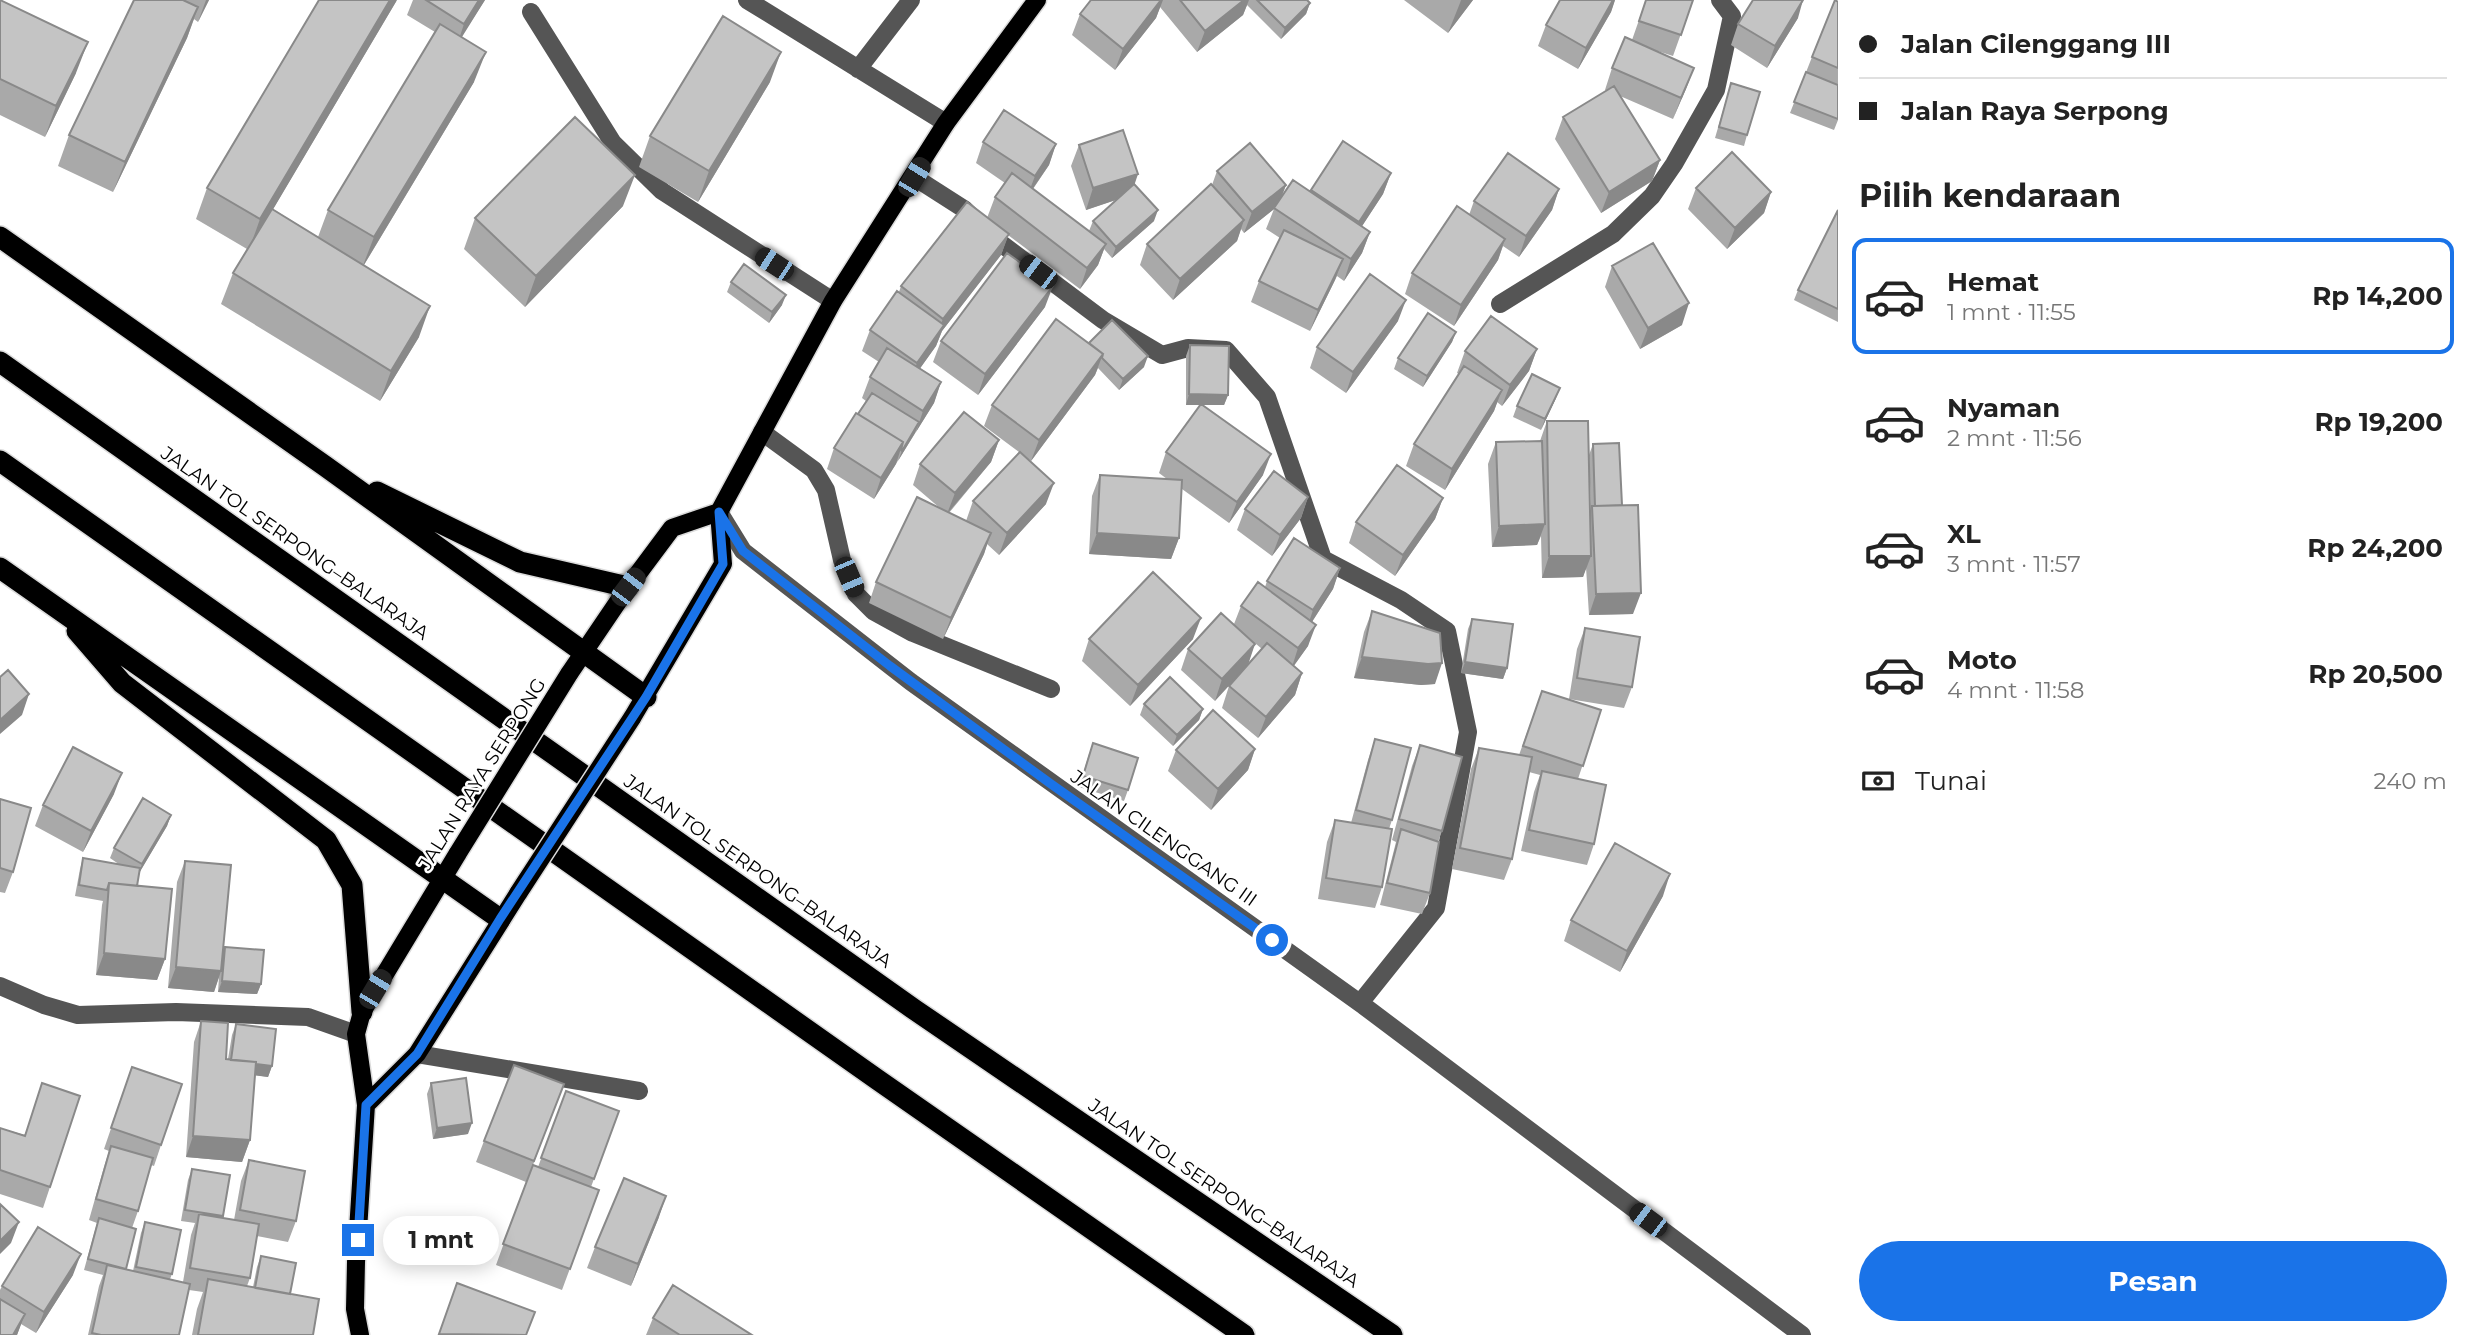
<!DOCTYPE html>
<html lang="id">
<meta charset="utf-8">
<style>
:root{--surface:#fff;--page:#f6f6f6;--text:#222;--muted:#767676;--line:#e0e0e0;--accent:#1a73e8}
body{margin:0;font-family:Montserrat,sans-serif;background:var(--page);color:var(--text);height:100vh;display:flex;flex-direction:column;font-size:26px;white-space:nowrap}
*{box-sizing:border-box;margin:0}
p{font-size:23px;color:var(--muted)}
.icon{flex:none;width:38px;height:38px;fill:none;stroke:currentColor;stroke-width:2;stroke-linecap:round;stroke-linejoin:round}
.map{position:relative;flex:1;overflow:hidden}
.panel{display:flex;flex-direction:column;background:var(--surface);width:630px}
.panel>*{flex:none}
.top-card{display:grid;align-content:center;height:154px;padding:0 21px;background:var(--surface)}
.end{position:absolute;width:32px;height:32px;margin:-16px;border:9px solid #1a73e8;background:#fff;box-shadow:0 0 0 4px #fff}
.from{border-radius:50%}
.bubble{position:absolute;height:49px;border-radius:24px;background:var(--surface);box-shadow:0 4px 18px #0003;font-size:23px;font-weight:700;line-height:49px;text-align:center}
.car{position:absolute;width:21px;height:42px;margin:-21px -10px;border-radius:9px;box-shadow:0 0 5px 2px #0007;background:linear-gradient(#222 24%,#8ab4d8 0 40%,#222 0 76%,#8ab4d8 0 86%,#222 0)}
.top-card b{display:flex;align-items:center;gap:24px;height:66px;font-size:26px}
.top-card b+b{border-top:2px solid var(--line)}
.top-card i{width:18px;height:18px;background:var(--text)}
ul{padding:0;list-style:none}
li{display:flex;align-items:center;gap:21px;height:116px;margin:0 14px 10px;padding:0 7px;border:4px solid transparent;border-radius:14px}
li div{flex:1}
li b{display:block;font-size:26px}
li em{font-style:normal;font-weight:700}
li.on{border-color:var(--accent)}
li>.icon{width:63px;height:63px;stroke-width:1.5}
h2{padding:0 21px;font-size:32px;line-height:84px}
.pay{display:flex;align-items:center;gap:18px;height:77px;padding:0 21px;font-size:26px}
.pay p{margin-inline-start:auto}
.button{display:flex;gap:14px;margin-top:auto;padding:14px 21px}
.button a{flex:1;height:80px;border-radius:42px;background:var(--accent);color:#fff;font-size:28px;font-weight:700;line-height:80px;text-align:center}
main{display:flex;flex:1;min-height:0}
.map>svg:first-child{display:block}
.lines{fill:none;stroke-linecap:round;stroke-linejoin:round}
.major-casing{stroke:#dbdbdb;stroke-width:21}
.highway-casing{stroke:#dbdbdb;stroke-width:24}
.minor{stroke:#555;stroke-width:18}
.major{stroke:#000;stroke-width:18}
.highway{stroke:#000;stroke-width:21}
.major-bridge-casing{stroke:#dbdbdb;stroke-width:21;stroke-linecap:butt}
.major-bridge{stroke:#000;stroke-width:18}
.wall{fill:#a9a9a9}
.shaded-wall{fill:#898989}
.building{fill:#c4c4c4;stroke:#898989;stroke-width:2}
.route{stroke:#1a73e8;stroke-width:9}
.labels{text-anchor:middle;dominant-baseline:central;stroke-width:5;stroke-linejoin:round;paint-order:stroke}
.street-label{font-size:19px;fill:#000;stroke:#fff}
</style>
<main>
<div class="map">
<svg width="1838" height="1335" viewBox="0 0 1838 1335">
<rect width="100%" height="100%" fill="#fff"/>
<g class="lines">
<g class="major-casing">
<path id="major" d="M569,674L628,587L672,528L719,512
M632,718L723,564L719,512L833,301L946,123L1037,0
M366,1105L417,1054L519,892
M360,1335L355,1309L356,1262L366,1105L356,1034L362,1012L458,853"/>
</g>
<g class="highway-casing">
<path id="highway" d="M0,237L325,466L646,697
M0,362L915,1010L1392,1335
M0,461L878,1080L1244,1335
M377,492L520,562L628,587
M0,568L500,919
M77,631L122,683L326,840L352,885L362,1012"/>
</g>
<path class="minor" d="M747,0L946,123
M531,12L613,143L662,191L833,301
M858,69L911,0
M914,177L964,209L995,239L1103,320L1162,355L1188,348L1226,350L1267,397L1323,559L1401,600L1447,631L1468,732L1436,908L1360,1003
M1500,304L1613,234L1652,196L1674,164L1716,90L1732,16L1720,0
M762,432L814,470L826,490L842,560L856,594L873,611L913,633L1051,689
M719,512L743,551L911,682L1364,1006L1802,1335
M0,986L44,1005L78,1015L176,1012L308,1017L356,1034
M417,1054L639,1091"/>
<use href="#major" class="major"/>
<use href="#highway" class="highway"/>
<g class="major-bridge-casing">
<path id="major-bridge" d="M458,853L569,674
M519,892L632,718"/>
</g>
<use href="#major-bridge" class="major-bridge"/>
</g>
<path class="wall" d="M0,0L76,73L45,137L0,115Z
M134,0H209L198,22L194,19L187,38L113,192L58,166L69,135Z
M397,0L273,209L318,237L328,210L435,32L407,15L413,0H485L461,37L474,82L364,265L419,337L380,401L221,304L233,273L247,249L196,219L207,188Z
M1091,0H1307L1310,3L1306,14L1281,39L1247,5L1243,15L1197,52L1160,7L1156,18L1115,70L1072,35L1080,14Z
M1404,0H1473L1448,33Z
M1560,0H1615L1611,12L1578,69L1538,46L1546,25Z
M1646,0H1693L1673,56L1651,49L1694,68L1673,119L1620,96L1660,160L1652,181L1601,213L1555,139L1563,117L1607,91L1605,90L1612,68L1632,40Z
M1838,2V120L1834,130L1790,113L1812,57Z
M1798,18L1767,68L1731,45L1738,24Z
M770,82L698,202L639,167L650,136Z
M1731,83L1747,135L1744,146L1715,138Z
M1343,141L1391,173L1383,194L1362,226L1370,232L1362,253L1344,281L1337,276L1310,331L1251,302L1259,281L1280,238L1266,229L1274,209L1244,233L1241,229L1237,241L1173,300L1140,265L1147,244L1212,185L1217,171L1286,185L1281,198L1311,192Z
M983,142L1056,144L1049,165L1033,189L1089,231L1093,221L1118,199L1086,210L1071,166L1079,145L1134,184L1154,221L1112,258L1104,249L1098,265L1080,289L1008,235L1001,255L942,331L936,346L920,368L941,382L934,403L874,499L827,469L834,448L866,401L862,398L870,377L879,362L862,351L870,330L899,292L901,286L987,218L995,197L1005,183L976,163Z
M1696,188L1771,192L1764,213L1727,249L1688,209Z
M1559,189L1552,210L1519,257L1503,246L1498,260L1454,326L1405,294L1412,273L1469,215L1474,201Z
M623,206L525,307L464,249L475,218Z
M1838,210V322L1794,300L1798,290Z
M1612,266L1682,325L1640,349L1605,287Z
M731,282L782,305L769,323L727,292Z
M1045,307L978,395L933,362L941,341Z
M1398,321L1346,393L1310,368L1317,347Z
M1456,332L1452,342L1423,387L1394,369L1398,358Z
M1089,343L1144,367L1119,390L1098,368L1095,375L1031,461L1024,456L1046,504L999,555L987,544L984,554L943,639L869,603L876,582L941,509L913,485L920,464L999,440L991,462L949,513L966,521L973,501L1019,452L984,426L992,405Z
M1190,345L1228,395L1224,405H1202L1263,475L1229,523L1182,489L1179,538L1171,559L1089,554L1092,496L1100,475L1167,479L1159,473L1166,452L1201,405H1186V356Z
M1537,349L1529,371L1502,406L1497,402L1494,411L1445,490L1406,466L1414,444L1459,374L1457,373L1465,351Z
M1556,398L1541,430L1513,417L1517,406Z
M1547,421L1590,513L1591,510L1589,455L1593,444L1622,505L1633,614L1589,615L1586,567L1583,577L1542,578L1541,536L1537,545L1492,547L1488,464L1496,442L1540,441Z
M1308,497L1301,518L1272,556L1237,530L1245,509Z
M1443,498L1435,519L1395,576L1349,543L1356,522Z
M1340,568L1333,589L1312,622L1308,646L1293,666L1302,673L1295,695L1258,738L1222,708L1229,686L1262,649L1255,643L1215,701L1181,670L1188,649L1234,624L1241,606L1265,587L1267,581Z
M1372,611L1435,684L1421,685L1354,678L1364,632Z
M1472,619L1507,668L1503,679L1461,673L1468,629Z
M1585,628L1632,687L1624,708L1569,699L1577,649Z
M1089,639H1193L1130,706L1082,661Z
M1542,691L1601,710L1578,779L1594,844L1587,865L1521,851L1534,792L1540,775L1529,772L1512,859L1504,880L1452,869L1471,769L1479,748L1519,755Z
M1144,704L1203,709L1199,720L1173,746L1140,715Z
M1375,739L1392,820L1389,829L1382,887L1375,908L1318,899L1327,842L1335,820L1351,823L1368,760Z
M1420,745L1442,831L1438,842L1430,893L1422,914L1380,905L1396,842L1392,840L1412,766Z
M1255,749L1248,770L1211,810L1168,771L1176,750Z
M1089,754L1128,790L1124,801L1079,787Z
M114,794L83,852L35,826L43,805Z
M0,799L13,872L5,893L0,892Z
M171,815L167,826L139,873L137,886L165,959L157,980L96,975L102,905L103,901L75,896L80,869L83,858L120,865L110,858L114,848Z
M185,861L223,952L225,947L261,984L257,994L218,992L219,977L214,992L168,988L177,882Z
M1663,896L1620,972L1564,941L1571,920Z
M201,1021L226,1059H228L232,1035L236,1024L272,1066L268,1077L255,1075L250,1140L242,1162L186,1157L194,1042Z
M132,1067L161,1145L154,1166L151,1165L138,1211L132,1228L126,1269L133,1271L141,1233L145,1222L172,1274L170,1279L183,1282L191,1235L195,1223L181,1221L188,1180L192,1169L230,1175L223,1218L234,1220L241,1181L249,1160L296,1221L288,1242L257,1236L250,1278L247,1286L253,1287L257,1267L261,1256L290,1294L313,1335H192L197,1309L203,1292L189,1290L179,1335H88L99,1286L103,1275L84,1270L97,1223L89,1220L104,1167L109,1151L104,1149Z
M42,1083L50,1187L43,1208L0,1194V1128L25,1135Z
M431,1083L468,1134L433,1139L427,1094Z
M566,1091L619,1111L591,1187L599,1190L562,1290L496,1265L526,1182L476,1162L484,1141L556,1105L533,1165L538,1167Z
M659,1217L631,1286L587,1268L595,1247Z
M73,1275L36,1333L21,1324L17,1335H0V1290L2,1286Z
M653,1318L752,1335H646Z"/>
<path class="shaded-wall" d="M206,0H209L198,22Z
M390,0H397L249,250L260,219Z
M479,0H485L457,45L464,24Z
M1161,0H1163L1156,18L1115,70L1123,49Z
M1244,0H1249L1243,15L1197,52L1205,31Z
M1461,0H1473L1448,33L1460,3Z
M1613,0H1615L1611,12L1578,69L1586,48Z
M1803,0L1798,18L1767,68L1775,46Z
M1310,3L1306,14L1281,39L1285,28Z
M198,7L187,38L113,192L125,162Z
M88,42L76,73L45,137L56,106Z
M486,52L474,82L362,268L374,237Z
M781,52L770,82L698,202L709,171Z
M1694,68L1686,89L1673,119L1681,98Z
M1056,144L1049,165L1027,197L1035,176Z
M1660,160L1652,181L1601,213L1609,192Z
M1391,173L1383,194L1351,243L1359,222Z
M1138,174L1131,195L1086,210L1093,188Z
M635,175L623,206L525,307L536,276Z
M1286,185L1278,206L1244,233L1252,212Z
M1559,189L1552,210L1519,257L1526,236Z
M1771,192L1764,213L1727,249L1735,228Z
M1158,210L1154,221L1112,258L1116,247Z
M1244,220L1237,241L1173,300L1180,279Z
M1370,232L1362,253L1344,281L1351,259Z
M1009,234L1001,255L942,331L936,346L909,384L917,363L936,335L943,319Z
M1505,239L1498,260L1454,326L1461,305Z
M1106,244L1098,265L1080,289L1087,268Z
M1343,259L1335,280L1310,331L1318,310Z
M1053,286L1045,307L978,395L985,374Z
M786,295L782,305L769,323L772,312Z
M1406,300L1398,321L1346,393L1353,372Z
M1689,303L1682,325L1640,349L1648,328Z
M430,306L419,337L380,401L391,371Z
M1456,332L1452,342L1423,387L1427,376Z
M1537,349L1529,371L1502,406L1510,385Z
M1103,354L1095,375L1031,461L1039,440Z
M1148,356L1144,367L1119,390L1123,379Z
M941,382L934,403L916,432L923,411Z
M1560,388L1556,398L1541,430L1545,419Z
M1502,390L1494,411L1445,490L1452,469Z
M1189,394L1228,395L1224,405H1186Z
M919,422L915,433L898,461L902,451Z
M999,440L991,462L947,514L955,493Z
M903,442L896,464L874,499L881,478Z
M1271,454L1263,475L1229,523L1237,502Z
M1054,483L1046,504L999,555L1007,533Z
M1308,497L1301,518L1272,556L1280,535Z
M1443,498L1435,519L1395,576L1403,555Z
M1545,524L1537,545L1492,547L1499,526Z
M991,533L984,554L943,639L951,618Z
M1097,533L1179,538L1171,559L1089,554Z
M1549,556H1591L1583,577L1542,578Z
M1340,568L1333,589L1306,631L1313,610Z
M1641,593L1633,614L1589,615L1596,594Z
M1201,618L1193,639L1130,706L1138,685Z
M1316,625L1308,646L1291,670L1298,648Z
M1255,644L1248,665L1215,701L1222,679Z
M1362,657L1442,663L1435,684L1421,685L1354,678Z
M1465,662L1507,668L1503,679L1461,673Z
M1302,673L1295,695L1258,738L1266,717Z
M29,694L22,715L0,734V720Z
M1203,709L1199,720L1173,746L1177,735Z
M1255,749L1248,770L1211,810L1218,789Z
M122,773L114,794L83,852L91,831Z
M171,815L167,826L138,875L142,864Z
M1670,874L1663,896L1620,972L1627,951Z
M104,953L165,959L157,980L96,975Z
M176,967L221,971L214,992L168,988Z
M222,981L261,984L257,994L218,992Z
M231,1061L272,1066L268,1077L227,1072Z
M472,1123L468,1134L433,1139L437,1128Z
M193,1136L250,1140L242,1162L186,1157Z
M666,1196L659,1217L631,1286L638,1264Z
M19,1222L11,1243L0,1254V1241Z
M81,1254L73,1275L36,1333L44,1312Z
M25,1314L17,1335H13Z"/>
<path class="building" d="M0,0L88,42L56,106L0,79Z
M134,0H183L198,7L125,162L69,135Z
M319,0H390L260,219L207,188Z
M426,0H479L464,24Z
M1091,0H1161L1123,49L1080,14Z
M1180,0H1244L1205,31Z
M1257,0H1307L1310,3L1285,28Z
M1560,0H1613L1586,48L1546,25Z
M1646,0H1693L1681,35L1639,21Z
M1753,0H1803L1775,46L1738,24Z
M1835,0L1838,2V68L1812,57Z
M723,16L781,52L709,171L650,136Z
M440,24L486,52L374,237L328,210Z
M1625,37L1694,68L1681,98L1612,68Z
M1806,72L1838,85V119L1794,102Z
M1731,83L1760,92L1747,135L1719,127Z
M1614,86L1660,160L1609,192L1563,117Z
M1004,110L1056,144L1035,176L983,142Z
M575,117L635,175L536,276L475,218Z
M1123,130L1138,174L1093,188L1079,145Z
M1343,141L1391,173L1359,222L1311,190Z
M1250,143L1286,185L1252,212L1217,171Z
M1732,152L1771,192L1735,228L1696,188Z
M1508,153L1559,189L1526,236L1474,201Z
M1012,173L1106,244L1087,268L995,197Z
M1293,180L1370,232L1351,259L1274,208Z
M1134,184L1158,210L1116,247L1093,221Z
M1211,184L1244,220L1180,279L1147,244Z
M967,202L1009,234L943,319L901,286Z
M1457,206L1505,239L1461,305L1412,273Z
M272,209L430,306L391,371L233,273Z
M1838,210V309L1798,290Z
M1284,230L1343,259L1318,310L1259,281Z
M1653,243L1689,303L1648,328L1612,266Z
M1007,253L1053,286L985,374L941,341Z
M744,264L786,295L772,312L731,282Z
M1370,274L1406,300L1353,372L1317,347Z
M897,291L944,325L917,363L870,330Z
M1428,313L1456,332L1427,376L1398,358Z
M1491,316L1537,349L1510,385L1465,351Z
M1056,319L1103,354L1039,440L992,405Z
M1112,320L1148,356L1123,379L1102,358L1103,354L1089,343Z
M1190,345L1229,346L1228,395L1189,394Z
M887,348L941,382L923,411L870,377Z
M1464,366L1502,390L1452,469L1414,444Z
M1532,374L1560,388L1545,419L1517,406Z
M872,393L919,422L902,451L901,450L903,442L858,414Z
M1201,404L1271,454L1237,502L1166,452Z
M964,412L999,440L955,493L920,464Z
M856,413L903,442L881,478L834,448Z
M1547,421H1588L1591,556H1549Z
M1542,441L1545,524L1499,526L1496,442Z
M1619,443L1622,505L1595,506L1593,444Z
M1020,452L1054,483L1007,533L973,501Z
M1397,465L1443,498L1403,555L1356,522Z
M1274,471L1308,497L1280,535L1245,509Z
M1100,475L1182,480L1179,538L1097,533Z
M917,497L991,533L951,618L876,582Z
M1638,505L1641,593L1596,594L1592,506Z
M1294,538L1340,568L1313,610L1267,581Z
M1153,572L1201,618L1138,685L1089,639Z
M1258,582L1316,625L1298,648L1241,606Z
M1372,611L1440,633L1442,663L1428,664L1362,657Z
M1221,613L1255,644L1222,679L1188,649Z
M1472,619L1513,624L1507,668L1465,662Z
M1585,628L1640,637L1632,687L1577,678Z
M1267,643L1302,673L1266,717L1229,686Z
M8,670L29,694L0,720V677Z
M1170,677L1203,709L1177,735L1144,704Z
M1542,691L1601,710L1583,766L1523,746Z
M1213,710L1255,749L1218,789L1176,750Z
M1375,739L1411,748L1392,820L1356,810Z
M1093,743L1138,758L1128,790L1083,776Z
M1420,745L1462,757L1442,831L1399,819Z
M73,747L122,773L91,831L43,805Z
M1479,748L1532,757L1512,859L1460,848Z
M1542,771L1606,785L1594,844L1529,830Z
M143,798L171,815L142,864L114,848Z
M0,799L31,808L13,872L0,868Z
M1335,820L1392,829L1382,887L1326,878Z
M1401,829L1439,842L1430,893L1387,883Z
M1615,843L1670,874L1627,951L1571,920Z
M83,858L140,868L137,886L109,883L107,890L79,885Z
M185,861L231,865L221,971L176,967Z
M109,883L172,889L165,959L104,953Z
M225,947L264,950L261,984L222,981Z
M201,1021L228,1023L226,1059L256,1062L250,1140L193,1136Z
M236,1024L276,1029L272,1066L256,1064V1062L231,1060Z
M514,1065L564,1084L534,1161L484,1141Z
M132,1067L182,1084L161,1145L111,1128Z
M466,1078L472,1123L437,1128L431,1083Z
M42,1083L80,1096L50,1187L0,1170V1128L25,1136Z
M566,1091L619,1111L594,1179L541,1158Z
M111,1146L153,1158L138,1211L96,1199Z
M249,1160L305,1171L296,1221L240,1210Z
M533,1165L599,1190L570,1269L503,1244Z
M192,1169L230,1175L223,1216L185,1210Z
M624,1178L666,1196L638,1264L595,1247Z
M0,1204L19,1222L0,1241Z
M199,1214L259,1224L250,1278L190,1268Z
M99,1218L136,1229L126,1269L88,1259Z
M145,1222L181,1230L172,1274L136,1267Z
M38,1227L81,1254L44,1312L2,1286Z
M261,1256L296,1263L290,1294L255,1288Z
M107,1265L190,1284L179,1335H101L92,1333Z
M208,1279L319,1299L313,1335H198Z
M457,1283L535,1312L526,1335L439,1334Z
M673,1285L752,1335H680L653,1318Z
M0,1299L25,1314L13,1335H0Z"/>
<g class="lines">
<path class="route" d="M358,1240L366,1105L417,1054L500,919L646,697L723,564L719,512L743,551L890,666L1051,784L1272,940"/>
</g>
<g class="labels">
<g class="street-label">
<text transform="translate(295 543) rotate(35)">JALAN TOL SERPONG–BALARAJA</text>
<text transform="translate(482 774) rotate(-58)">JALAN RAYA SERPONG</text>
<text transform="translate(1164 838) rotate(35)">JALAN CILENGGANG III</text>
<text transform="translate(758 871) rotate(35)">JALAN TOL SERPONG–BALARAJA</text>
<text transform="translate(1224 1193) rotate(34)">JALAN TOL SERPONG–BALARAJA</text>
</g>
</g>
</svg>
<i class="end from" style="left:1272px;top:940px"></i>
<i class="end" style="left:358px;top:1240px"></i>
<div class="bubble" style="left:383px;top:1216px;width:116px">1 mnt</div>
<i class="car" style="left:914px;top:177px;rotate:31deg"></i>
<i class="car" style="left:774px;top:264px;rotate:303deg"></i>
<i class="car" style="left:1038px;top:272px;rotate:307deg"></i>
<i class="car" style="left:849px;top:577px;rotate:157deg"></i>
<i class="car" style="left:628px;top:587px;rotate:37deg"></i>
<i class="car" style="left:375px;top:989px;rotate:31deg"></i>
<i class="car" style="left:1648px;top:1220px;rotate:307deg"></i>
</div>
<section class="panel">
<div class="top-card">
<b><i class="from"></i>Jalan Cilenggang III</b>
<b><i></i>Jalan Raya Serpong</b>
</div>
<h2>Pilih kendaraan</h2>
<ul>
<li class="on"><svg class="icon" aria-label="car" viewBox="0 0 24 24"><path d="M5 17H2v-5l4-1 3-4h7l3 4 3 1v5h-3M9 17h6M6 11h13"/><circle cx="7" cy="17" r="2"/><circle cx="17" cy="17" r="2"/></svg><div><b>Hemat</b><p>1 mnt · 11:55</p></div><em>Rp 14,200</em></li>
<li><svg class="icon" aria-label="car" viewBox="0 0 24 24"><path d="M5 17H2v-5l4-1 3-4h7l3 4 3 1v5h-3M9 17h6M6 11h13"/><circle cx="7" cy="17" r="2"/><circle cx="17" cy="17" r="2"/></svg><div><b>Nyaman</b><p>2 mnt · 11:56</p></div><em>Rp 19,200</em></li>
<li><svg class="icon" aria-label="car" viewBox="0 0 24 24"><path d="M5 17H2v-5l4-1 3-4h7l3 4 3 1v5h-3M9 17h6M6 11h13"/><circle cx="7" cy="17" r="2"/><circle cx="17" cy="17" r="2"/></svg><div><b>XL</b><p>3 mnt · 11:57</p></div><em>Rp 24,200</em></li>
<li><svg class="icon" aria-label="car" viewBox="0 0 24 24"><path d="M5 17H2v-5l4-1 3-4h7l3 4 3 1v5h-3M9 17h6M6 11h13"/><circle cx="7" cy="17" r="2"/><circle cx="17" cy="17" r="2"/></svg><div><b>Moto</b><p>4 mnt · 11:58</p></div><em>Rp 20,500</em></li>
</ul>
<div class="pay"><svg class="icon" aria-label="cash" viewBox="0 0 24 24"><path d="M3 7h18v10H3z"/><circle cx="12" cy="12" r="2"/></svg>Tunai<p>240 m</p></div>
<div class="button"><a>Pesan</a></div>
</section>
</main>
